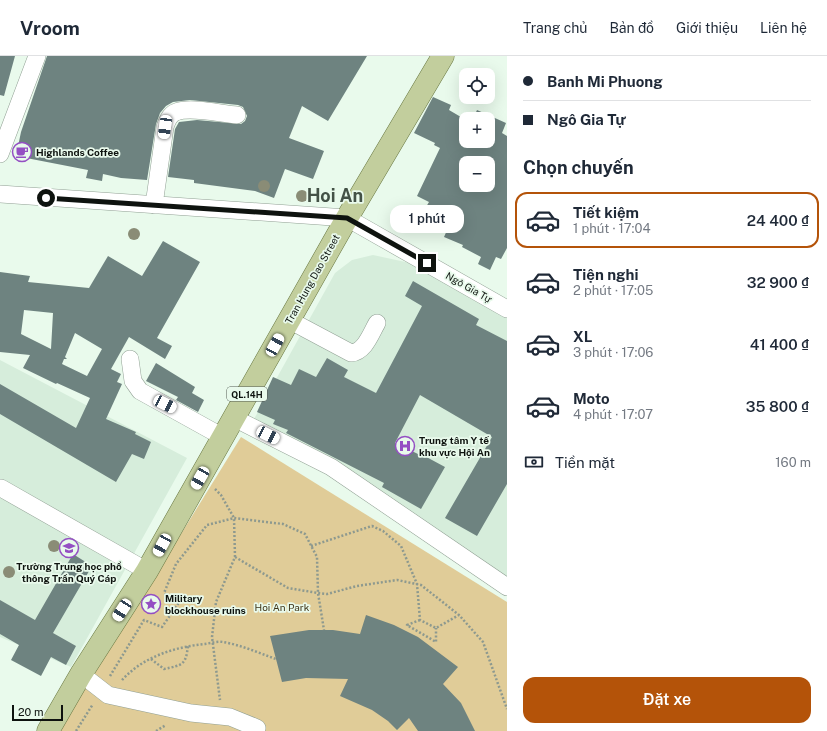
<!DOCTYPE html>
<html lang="vi">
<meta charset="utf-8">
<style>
:root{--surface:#fff;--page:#f2f2f3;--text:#1f2937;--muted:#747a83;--line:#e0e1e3;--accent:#b45309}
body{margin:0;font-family:"Public Sans",sans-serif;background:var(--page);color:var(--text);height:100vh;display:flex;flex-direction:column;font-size:15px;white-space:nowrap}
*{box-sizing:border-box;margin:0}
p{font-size:13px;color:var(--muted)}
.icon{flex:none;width:22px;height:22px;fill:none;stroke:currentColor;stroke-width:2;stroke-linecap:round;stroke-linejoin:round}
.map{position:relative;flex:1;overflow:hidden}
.drawer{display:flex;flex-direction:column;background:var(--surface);width:320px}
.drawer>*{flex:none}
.guide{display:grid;align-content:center;height:88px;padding:0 16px;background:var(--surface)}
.tools{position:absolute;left:459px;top:12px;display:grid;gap:8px}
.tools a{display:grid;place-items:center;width:36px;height:36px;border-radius:8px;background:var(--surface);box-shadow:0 4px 16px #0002;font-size:20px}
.scale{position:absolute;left:12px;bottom:10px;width:51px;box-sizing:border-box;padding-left:4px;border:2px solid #0e130f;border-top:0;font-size:11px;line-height:14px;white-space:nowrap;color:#0e130f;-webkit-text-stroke:3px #e9faec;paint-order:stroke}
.end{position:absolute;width:18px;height:18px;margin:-9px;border:5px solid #0e130f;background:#fff;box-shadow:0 0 0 2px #fff}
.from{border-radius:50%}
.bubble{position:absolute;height:28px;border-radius:12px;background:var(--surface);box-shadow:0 4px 16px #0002;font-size:13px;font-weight:600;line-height:28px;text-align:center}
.car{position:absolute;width:12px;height:24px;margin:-12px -6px;border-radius:5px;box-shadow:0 0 3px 1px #0007;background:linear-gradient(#fff 24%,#345 0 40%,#fff 0 76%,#345 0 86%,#fff 0)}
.guide b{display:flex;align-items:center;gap:14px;height:38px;font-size:15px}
.guide b+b{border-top:1px solid var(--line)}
.guide i{width:10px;height:10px;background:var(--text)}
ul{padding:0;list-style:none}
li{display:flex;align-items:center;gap:12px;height:56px;margin:0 8px 6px;padding:0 8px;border:2px solid transparent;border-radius:12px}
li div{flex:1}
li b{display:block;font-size:15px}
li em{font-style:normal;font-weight:600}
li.on{border-color:var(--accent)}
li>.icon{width:36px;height:36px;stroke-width:1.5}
h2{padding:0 16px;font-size:18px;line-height:48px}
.pay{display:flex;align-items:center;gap:10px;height:44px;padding:0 16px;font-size:15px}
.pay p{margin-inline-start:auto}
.button{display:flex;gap:8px;margin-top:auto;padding:8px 16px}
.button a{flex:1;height:46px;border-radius:12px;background:var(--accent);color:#fff;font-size:16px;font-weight:600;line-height:46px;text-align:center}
header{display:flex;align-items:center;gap:24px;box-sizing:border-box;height:56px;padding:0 20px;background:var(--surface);border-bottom:1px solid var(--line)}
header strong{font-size:19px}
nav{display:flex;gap:22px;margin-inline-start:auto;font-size:14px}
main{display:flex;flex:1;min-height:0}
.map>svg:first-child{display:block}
.built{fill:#d6eddb}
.green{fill:#e0cc98}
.building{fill:#6e8380;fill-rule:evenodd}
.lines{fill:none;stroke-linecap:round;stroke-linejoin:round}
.minor-casing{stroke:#91a094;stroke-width:18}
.major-casing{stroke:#687741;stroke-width:23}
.path{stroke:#8d998f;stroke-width:2.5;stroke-dasharray:2 2;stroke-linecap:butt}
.minor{stroke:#fff;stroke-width:17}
.major{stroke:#c2ce9d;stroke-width:22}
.tree{fill:#8a8c76}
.route{stroke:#0e130f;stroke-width:5}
.labels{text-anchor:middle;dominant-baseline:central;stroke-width:3.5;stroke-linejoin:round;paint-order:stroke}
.shield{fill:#e9faec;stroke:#505851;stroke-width:1}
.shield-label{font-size:9px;font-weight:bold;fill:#0e130f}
.poi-label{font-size:10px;font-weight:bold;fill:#0e130f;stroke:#e9faec;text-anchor:start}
.street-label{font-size:10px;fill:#0e130f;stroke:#e9faec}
.park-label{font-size:10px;fill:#3d3216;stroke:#e9faec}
.town-label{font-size:18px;font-weight:bold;fill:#435146;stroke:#e9faec}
</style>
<header>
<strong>Vroom</strong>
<nav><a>Trang chủ</a><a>Bản đồ</a><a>Giới thiệu</a><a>Liên hệ</a></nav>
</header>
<main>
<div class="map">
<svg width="507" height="675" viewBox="0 0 507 675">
<rect width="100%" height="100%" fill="#e9faec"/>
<path class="built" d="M373,199L410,207L507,262V536L254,363L335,217L352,204Z
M0,304L187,402L71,611L0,581Z"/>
<path class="green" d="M241,381L507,546V675H59Z"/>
<path class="building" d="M0,0H15L4,40L0,39Z
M47,0H367L328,65L302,50L289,82L324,95L313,123L285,113L274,142L255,135L194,127V124L168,121L175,73L179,66L197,64L241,68L245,65L247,60L243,51L238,49L190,44L173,46L166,50L160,57L156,68L147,124L121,122L103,118L102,125L86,122L88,114L16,100L21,76Z
M433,41L451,49L449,54L466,64V85H488V63H473L477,54L506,67L502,77L507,80V192L501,203L496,201L490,214L478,208L481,201L462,191L463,189L444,181L448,172L434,165L438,158L426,151L429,146L417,140L440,92L434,89L435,87L414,77ZM466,107H488V129H466Z
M163,185L200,206L157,282L172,290L165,303L129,281L111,313L121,318L117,326L122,328L106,363L136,376L135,378L151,386L144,403L132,398L116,426L0,358V328L76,372L90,342L57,327L56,328L23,312L30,299L0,296V216L30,220L28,226L89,232L108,200L142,220ZM24,254L53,257L51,293L21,278ZM75,277L102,293L87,320L62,308L64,303H67L65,301Z
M413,225L479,263L476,269L507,285V428L477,480L445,462L492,381L420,339L395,387L418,398L419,397L445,411L421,453L382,431L384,427L286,377L288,374L273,368L275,364L257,356L273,321L291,329L299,313L316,321L327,302L348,314L344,321L376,337L422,250L405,240Z
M156,307L195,331L192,337L204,344L198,356L176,344L178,341L146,325Z
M73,498L92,510L53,577L76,590L66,609L51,601L41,620L11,604L19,589L0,578V544L35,564Z
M366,559L394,569L418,581L458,611L443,628L461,647L475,675H418L409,662L397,674L388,665L372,654L340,640L348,623L306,622L282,626L270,580L309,574H333L360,578Z"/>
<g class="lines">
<g class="minor-casing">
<path id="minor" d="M0,98L37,0
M0,138L347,162L507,253
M154,149L165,71C167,65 170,58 176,56C191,50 221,58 237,59
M289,264L351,297C365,296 371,277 377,267
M130,303L133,325L140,335L223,381
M234,362L331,411L507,531
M1,432L147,515
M81,618L108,639L191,657L230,661L257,672"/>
</g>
<g class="major-casing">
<path id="major" d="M48,675L81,618L147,515L347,162L443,0"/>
</g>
<path class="path" d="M215,433L221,439L234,462L235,501L216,546L212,581L220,644
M311,490L372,470L383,475L401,490L417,528L420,564L436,572L459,559
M235,501L288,532L318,537L327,538L357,530L397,524L421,529L459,559L483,586L507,653
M420,564L407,569L436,586V572
M151,603L164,613C183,609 186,609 188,589
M110,620L144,564L162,571L178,548L164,537L176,508L207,469L234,462L283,468L305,478L317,501L318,537L324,574
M122,624C143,601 174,591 205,588C211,587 218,585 223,586C241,589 259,597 276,603
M76,675L93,648
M156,675L166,669"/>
<use href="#minor" class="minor"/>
<use href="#major" class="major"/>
</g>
<g class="tree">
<circle cx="264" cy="130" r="6"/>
<circle cx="302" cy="140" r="6"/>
<circle cx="134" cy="178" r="6"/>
<circle cx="54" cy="490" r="6"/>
<circle cx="9" cy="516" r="6"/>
</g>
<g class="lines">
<path class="route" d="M46,142L347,162L427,207"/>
</g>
<defs>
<g id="cafe-ring" transform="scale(1)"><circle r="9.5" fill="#e9faec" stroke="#944fc3" stroke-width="1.5"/><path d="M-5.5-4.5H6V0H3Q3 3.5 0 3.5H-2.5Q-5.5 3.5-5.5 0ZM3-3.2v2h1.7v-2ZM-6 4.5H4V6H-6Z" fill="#944fc3"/></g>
<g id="hospital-ring" transform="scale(1)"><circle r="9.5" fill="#e9faec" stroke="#944fc3" stroke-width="1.5"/><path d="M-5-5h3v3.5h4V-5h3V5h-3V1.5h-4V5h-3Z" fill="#944fc3"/></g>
<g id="school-ring" transform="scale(1)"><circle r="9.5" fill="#e9faec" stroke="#944fc3" stroke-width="1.5"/><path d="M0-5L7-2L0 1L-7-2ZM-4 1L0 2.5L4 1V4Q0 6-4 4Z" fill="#944fc3"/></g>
<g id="sight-ring" transform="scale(1)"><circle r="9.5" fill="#e9faec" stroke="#944fc3" stroke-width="1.5"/><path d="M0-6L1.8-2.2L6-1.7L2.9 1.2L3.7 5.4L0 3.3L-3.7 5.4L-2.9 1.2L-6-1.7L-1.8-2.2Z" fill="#944fc3"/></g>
</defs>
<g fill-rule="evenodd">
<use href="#cafe-ring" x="22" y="96"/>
<use href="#hospital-ring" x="405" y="390"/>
<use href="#school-ring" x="69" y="492"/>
<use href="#sight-ring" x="151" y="548"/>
</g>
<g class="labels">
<rect class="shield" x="227" y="331" width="40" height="14" rx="3"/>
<g class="shield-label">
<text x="247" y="338">QL.14H</text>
</g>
<g class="poi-label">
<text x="36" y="96">Highlands Coffee</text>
<text x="419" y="384">Trung tâm Y tế<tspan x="419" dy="12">khu vực Hội An</tspan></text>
<text x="69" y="510" text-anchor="middle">Trường Trung học phổ<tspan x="69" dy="12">thông Trần Quý Cáp</tspan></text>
<text x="165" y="542">Military<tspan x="165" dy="12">blockhouse ruins</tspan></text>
</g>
<g class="street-label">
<text transform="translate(312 223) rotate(-61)">Tran Hung Dao Street</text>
<text transform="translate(469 231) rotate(30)">Ngô Gia Tự</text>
</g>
<g class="park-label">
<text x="282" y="551">Hoi An Park</text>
</g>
<g class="town-label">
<text x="335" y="139">Hoi An</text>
</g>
</g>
</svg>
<div class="tools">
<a><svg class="icon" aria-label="locate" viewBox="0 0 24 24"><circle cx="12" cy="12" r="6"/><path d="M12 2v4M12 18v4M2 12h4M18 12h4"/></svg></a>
<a>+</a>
<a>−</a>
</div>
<div class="scale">20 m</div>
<i class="end from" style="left:46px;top:142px"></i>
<i class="end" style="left:427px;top:207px"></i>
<div class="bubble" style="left:390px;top:149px;width:74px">1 phút</div>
<i class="car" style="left:165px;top:71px;rotate:188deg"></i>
<i class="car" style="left:275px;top:289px;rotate:29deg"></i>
<i class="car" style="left:165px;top:348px;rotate:117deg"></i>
<i class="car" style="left:268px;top:379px;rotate:117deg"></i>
<i class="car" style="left:200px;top:422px;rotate:210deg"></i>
<i class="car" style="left:162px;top:489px;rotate:209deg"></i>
<i class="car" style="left:122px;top:554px;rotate:213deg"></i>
</div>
<section class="drawer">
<div class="guide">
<b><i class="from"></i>Banh Mi Phuong</b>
<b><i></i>Ngô Gia Tự</b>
</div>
<h2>Chọn chuyến</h2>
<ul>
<li class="on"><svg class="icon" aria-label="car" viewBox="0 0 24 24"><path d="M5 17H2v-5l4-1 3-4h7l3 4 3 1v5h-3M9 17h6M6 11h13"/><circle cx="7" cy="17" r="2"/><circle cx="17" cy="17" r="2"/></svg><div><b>Tiết kiệm</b><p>1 phút · 17:04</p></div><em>24 400 ₫</em></li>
<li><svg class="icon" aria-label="car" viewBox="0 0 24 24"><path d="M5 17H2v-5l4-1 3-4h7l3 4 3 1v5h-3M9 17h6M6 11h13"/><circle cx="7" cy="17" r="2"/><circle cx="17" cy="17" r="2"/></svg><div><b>Tiện nghi</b><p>2 phút · 17:05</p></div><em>32 900 ₫</em></li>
<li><svg class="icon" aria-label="car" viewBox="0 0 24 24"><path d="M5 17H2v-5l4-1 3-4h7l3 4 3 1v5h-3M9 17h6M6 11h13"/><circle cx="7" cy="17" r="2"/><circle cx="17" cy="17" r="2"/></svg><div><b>XL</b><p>3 phút · 17:06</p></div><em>41 400 ₫</em></li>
<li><svg class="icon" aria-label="car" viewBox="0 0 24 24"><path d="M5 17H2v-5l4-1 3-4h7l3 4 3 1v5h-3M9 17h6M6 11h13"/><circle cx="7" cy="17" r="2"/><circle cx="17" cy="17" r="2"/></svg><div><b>Moto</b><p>4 phút · 17:07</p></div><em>35 800 ₫</em></li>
</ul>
<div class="pay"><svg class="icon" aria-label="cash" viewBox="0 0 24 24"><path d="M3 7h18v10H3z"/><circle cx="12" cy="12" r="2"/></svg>Tiền mặt<p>160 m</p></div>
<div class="button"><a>Đặt xe</a></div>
</section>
</main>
